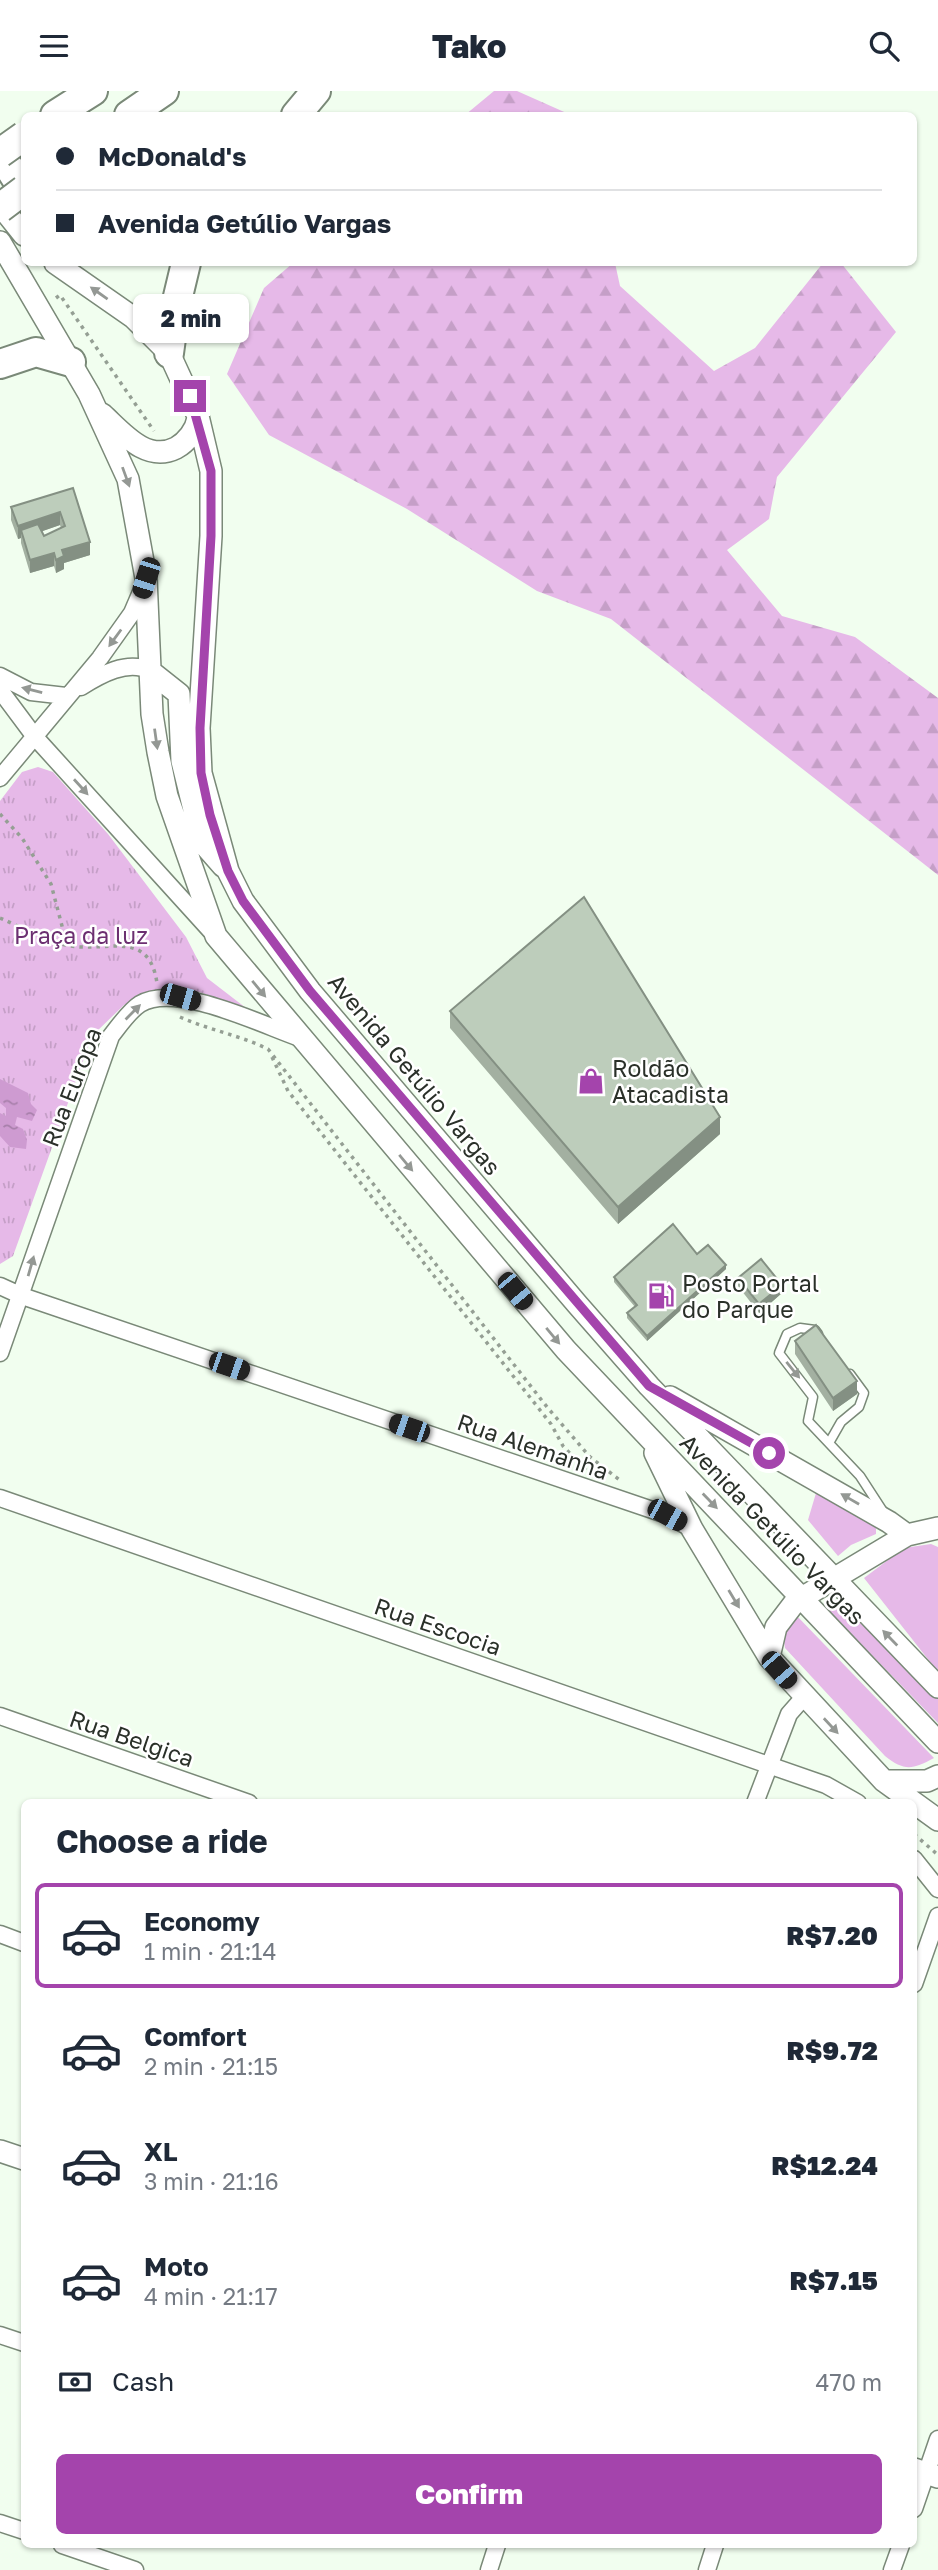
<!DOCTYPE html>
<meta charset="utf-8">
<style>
:root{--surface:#fff;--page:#f2f2f3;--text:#1f2937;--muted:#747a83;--line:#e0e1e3;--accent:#a444ac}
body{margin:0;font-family:"Golos Text",sans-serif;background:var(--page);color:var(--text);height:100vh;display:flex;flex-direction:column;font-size:26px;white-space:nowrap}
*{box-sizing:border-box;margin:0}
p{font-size:23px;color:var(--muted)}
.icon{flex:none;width:38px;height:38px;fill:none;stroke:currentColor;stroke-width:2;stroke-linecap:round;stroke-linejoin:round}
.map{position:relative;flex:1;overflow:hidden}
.sheet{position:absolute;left:21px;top:1708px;width:896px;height:749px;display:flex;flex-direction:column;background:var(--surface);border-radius:10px;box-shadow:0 2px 5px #0004}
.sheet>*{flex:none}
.top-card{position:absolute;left:21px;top:21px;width:896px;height:154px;border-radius:10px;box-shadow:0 2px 5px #0004;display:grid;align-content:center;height:154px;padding:0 35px;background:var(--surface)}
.end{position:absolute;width:32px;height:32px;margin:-16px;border:9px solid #a444ac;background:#fff;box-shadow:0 0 0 4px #fff}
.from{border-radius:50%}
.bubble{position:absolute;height:49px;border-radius:10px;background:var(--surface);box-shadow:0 2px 5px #0004;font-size:23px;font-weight:800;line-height:49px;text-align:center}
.car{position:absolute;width:21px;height:42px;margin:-21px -10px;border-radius:9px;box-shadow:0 0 5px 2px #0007;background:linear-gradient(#222 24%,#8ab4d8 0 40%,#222 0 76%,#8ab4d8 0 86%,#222 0)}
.top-card b{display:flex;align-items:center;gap:24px;height:66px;font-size:26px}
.top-card b+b{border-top:2px solid var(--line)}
.top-card i{width:18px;height:18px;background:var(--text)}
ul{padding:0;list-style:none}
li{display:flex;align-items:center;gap:21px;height:105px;margin:0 14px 10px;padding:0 21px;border:4px solid transparent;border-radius:10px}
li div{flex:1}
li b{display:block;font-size:26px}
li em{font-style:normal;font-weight:800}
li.active{border-color:var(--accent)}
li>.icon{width:63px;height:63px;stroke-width:1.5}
h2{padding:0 35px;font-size:32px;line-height:84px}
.pay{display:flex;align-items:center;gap:18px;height:77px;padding:0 35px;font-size:26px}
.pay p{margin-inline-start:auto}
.action{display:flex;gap:14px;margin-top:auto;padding:14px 35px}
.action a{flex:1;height:80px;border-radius:10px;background:var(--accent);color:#fff;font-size:28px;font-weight:800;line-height:80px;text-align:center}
header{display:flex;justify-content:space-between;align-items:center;height:91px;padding:0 35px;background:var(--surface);font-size:32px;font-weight:800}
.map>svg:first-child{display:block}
.grass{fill:#e6b9e8}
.forest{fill:url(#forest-firs)}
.park{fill:url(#park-tufts)}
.water{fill:url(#water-ripples)}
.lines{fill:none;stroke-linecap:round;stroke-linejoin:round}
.lane-casing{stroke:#7a8978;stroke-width:11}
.street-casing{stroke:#7a8978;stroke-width:19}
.secondary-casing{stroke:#7a8978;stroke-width:24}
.highway-casing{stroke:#7a8978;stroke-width:32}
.path{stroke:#959f94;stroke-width:3.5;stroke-dasharray:3.5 5;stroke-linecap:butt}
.lane{stroke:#fff;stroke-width:8}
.street{stroke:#fff;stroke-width:16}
.secondary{stroke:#fff;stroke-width:21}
.highway{stroke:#fff;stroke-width:28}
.highway-bridge-casing{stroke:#7a8978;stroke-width:32;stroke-linecap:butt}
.highway-bridge{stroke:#fff;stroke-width:28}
.wall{fill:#a3b0a1;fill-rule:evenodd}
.shaded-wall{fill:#849083}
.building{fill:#bdcdbb;stroke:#849083;stroke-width:2}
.oneway{fill:#949894}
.route{stroke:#a444ac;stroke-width:9}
.labels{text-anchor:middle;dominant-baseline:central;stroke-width:5;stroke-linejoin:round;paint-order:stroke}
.park-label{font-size:23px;fill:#6c2f71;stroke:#fff}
.poi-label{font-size:23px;fill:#2a3029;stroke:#fff;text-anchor:start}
.street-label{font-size:23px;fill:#2a3029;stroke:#fff}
</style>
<header><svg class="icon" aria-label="menu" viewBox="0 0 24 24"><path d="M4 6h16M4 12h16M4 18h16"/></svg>Tako<svg class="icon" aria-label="search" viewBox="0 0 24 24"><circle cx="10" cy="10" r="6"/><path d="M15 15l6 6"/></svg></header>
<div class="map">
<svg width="938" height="2479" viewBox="0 0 938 2479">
<defs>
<pattern id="forest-firs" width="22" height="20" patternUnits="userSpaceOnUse" patternTransform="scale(1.75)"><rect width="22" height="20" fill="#e6b9e8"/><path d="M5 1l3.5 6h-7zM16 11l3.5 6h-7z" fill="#c59fc7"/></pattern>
<pattern id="park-tufts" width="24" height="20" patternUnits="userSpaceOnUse" patternTransform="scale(1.75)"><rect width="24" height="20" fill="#e6b9e8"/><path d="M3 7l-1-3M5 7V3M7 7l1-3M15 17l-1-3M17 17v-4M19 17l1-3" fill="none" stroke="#c59fc7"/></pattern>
<pattern id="water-ripples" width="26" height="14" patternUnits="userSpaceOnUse" patternTransform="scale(1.75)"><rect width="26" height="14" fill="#ce9bd1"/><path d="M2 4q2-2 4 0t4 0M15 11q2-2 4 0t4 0" fill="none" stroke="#a77faa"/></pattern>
</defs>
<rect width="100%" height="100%" fill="#f1feef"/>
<path class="grass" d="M816,1402L876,1435V1443L851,1454L838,1465L808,1429Z
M931,1453L938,1456V1581L864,1487L904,1457Z
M837,1509L938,1608V1632L826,1517L829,1511Z
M795,1523L934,1667C912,1679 904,1680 885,1665L785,1557L783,1544Z"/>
<path class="forest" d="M494,0H517L571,24H465Z
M293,172H615L620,195L714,280L755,257L823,172H841L896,241L777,386L769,428L727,459L782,525L855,546L938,607V784L611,528L537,500L407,418L269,344L227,283L264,197Z"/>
<path class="park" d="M38,676L53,681L108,743L186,846L207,887L246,917L199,901L176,898L148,901L124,914L92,945L13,1165L0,1173V710L22,681Z"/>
<path class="water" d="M0,988L28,1002L31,1013L37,1019L32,1030L17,1026L15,1034L23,1038L27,1049L26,1058L10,1056L0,1045V1022L6,1025V1017L0,1012Z"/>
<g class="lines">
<g class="lane-casing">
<path id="lane" d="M818,1243L815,1239L800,1237L787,1243L779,1262L813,1306L808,1330L860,1385L884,1422
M829,1352L841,1331L859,1316L864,1302L850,1283"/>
</g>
<g class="street-casing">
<path id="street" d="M0,585L31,601L66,605
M81,596C100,584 128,568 150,580
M0,599L35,646L210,839
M0,687L100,567L132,522L144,494
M0,1195L22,1205L667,1424L692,1438
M0,1262L111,945C119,935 129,920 140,913C176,891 262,934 300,947
M0,1407L826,1694L858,1712
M0,1625L249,1712
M755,1712L789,1623L804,1606
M914,1768L938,1798
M0,1843L24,1852
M914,1893L938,1825
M0,2244L24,2252
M914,2418L938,2348
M0,2432L24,2440
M62,2454L135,2479
M489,2479L497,2454
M707,2479L715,2454
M892,2479L901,2454"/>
</g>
<g class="secondary-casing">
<path id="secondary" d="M0,114L24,144
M0,151L89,303L128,388L146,487L152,623L158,661L167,705L216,845L566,1259L938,1651
M55,172L134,227L169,262L198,325L211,380V445L199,637L201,682L228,780L243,810L310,900L577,1213L649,1295L938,1596
M102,323C122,341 146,372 176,357C187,351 196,339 198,327
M150,580L179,603L182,670L202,751L223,775
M670,1306L889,1431L907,1444
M655,1362L692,1438L769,1566L884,1690L938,1729
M769,1566L776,1536L795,1511L907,1444L938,1437
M884,1690H927L938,1685
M0,2060L24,2068
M914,2378L938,2386"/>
</g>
<g class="highway-casing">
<path id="highway" d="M55,24L93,0
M129,24L164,0
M296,24L316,0
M0,62L24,100
M169,262L175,218L186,172
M0,273L36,261L71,271"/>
</g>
<path class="path" d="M56,207L60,204L154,340
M0,723L22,747L51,793L67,854
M0,827C23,837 46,851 71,855C108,861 149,838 157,892
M180,926C209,939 239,944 268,958L547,1316L590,1366L621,1390
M272,966L288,1000L551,1333L563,1355L586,1379
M914,1743L938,1764"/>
<use href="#lane" class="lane"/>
<use href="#street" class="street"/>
<use href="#secondary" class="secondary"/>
<use href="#highway" class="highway"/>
<g class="highway-bridge-casing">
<path id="highway-bridge" d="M0,62L24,45
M0,117L24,99"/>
</g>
<use href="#highway-bridge" class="highway-bridge"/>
</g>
<path class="wall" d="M73,397L90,464L64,472V478L56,482L54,475L30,482L21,452V447L18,448L11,429V416ZM60,434L61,437L44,445L42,440Z
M450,920L720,1043L618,1133L450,937Z
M697,1163L726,1178L647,1250L627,1227V1222L635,1216L614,1191V1186Z
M738,1187L782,1202L759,1222L738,1195Z
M795,1250L857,1303L833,1320L795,1263Z"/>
<path class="shaded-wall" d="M60,421V434L23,447L21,439V447L18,448V435Z
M90,451V464L64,472V478L56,482V469L62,459Z
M54,462V475L30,482V469Z
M720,1026V1043L618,1133V1116Z
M726,1174V1178L647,1250V1245Z
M782,1194V1202L759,1222V1213Z
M857,1290V1303L833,1320V1307Z"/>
<path class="building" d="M73,397L90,451L62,459L64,465L56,469L54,462L30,469L21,439L38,433L44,445L65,435L60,421L18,435L11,416Z
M584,806L720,1026L618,1116L450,920Z
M673,1133L697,1163L708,1154L726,1174L647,1245L627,1222L637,1214L614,1186Z
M761,1168L782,1194L759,1213L738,1187Z
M816,1234L857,1290L833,1307L795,1250Z"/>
<defs><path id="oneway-solid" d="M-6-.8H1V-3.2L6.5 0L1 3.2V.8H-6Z" transform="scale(1.75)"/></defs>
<g class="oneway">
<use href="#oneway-solid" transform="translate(99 202) rotate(-145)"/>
<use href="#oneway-solid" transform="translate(126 386) rotate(70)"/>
<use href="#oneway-solid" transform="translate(115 547) rotate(126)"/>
<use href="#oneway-solid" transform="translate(32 599) rotate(-166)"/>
<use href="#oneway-solid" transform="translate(156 648) rotate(82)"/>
<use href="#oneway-solid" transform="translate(81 696) rotate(48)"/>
<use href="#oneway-solid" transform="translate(259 898) rotate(50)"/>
<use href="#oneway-solid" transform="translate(133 921) rotate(-45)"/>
<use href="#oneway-solid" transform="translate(406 1072) rotate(50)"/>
<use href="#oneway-solid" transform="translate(31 1175) rotate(-74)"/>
<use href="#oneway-solid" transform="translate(553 1245) rotate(50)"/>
<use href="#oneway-solid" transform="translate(793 1279) rotate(51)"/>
<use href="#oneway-solid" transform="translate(850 1408) rotate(-150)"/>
<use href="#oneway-solid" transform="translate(710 1410) rotate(46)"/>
<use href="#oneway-solid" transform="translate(734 1508) rotate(59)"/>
<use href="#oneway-solid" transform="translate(890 1547) rotate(-134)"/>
<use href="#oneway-solid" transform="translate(831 1635) rotate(47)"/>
</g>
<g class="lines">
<path class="route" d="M190,305L211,380V445L200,637L201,682L210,724L228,780L243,810L310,900L649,1295L769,1362"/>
</g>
<defs>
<g id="shop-bare" transform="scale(2.1)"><path d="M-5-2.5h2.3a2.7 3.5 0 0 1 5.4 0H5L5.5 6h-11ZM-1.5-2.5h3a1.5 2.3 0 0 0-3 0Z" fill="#a444ac" stroke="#fff" stroke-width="2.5" paint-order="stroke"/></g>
<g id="fuel-bare" transform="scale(2.1)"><path d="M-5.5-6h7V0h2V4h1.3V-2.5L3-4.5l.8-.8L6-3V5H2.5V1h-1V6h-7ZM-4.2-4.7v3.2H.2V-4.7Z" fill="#a444ac" stroke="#fff" stroke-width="2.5" paint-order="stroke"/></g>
</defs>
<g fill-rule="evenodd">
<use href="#shop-bare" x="591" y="990"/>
<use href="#fuel-bare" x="661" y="1205"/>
</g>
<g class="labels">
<g class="park-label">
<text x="81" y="844">Praça da luz</text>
</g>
<g class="poi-label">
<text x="612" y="977">Roldão<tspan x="612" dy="26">Atacadista</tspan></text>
<text x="682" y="1192">Posto Portal<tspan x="682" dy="26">do Parque</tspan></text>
</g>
<g class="street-label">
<text transform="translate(415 983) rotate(50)">Avenida Getúlio Vargas</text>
<text transform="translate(71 996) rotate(-69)">Rua Europa</text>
<text transform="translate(533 1355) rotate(19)">Rua Alemanha</text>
<text transform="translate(773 1438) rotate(46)">Avenida Getúlio Vargas</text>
<text transform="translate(438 1535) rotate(19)">Rua Escocia</text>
<text transform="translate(132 1647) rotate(19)">Rua Belgica</text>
</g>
</g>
</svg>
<i class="end from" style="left:769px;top:1362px"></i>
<i class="end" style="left:190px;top:305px"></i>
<div class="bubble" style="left:133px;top:203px;width:116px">2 min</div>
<i class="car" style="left:146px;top:487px;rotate:198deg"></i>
<i class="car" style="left:180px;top:906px;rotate:106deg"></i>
<i class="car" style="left:515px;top:1200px;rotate:140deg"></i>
<i class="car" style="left:229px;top:1275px;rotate:109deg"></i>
<i class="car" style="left:409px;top:1337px;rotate:289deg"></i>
<i class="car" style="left:667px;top:1424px;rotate:119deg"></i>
<i class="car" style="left:779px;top:1579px;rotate:139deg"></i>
<div class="top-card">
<b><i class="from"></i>McDonald's</b>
<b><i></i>Avenida Getúlio Vargas</b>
</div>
<section class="sheet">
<h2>Choose a ride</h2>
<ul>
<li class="active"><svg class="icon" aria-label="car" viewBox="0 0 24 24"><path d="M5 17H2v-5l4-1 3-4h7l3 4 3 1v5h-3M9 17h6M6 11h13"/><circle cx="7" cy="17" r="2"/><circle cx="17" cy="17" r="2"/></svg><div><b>Economy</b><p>1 min · 21:14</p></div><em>R$7.20</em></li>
<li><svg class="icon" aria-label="car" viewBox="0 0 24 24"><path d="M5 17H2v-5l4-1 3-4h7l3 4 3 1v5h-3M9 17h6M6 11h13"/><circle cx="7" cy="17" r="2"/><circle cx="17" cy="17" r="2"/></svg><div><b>Comfort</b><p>2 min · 21:15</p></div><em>R$9.72</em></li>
<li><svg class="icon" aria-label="car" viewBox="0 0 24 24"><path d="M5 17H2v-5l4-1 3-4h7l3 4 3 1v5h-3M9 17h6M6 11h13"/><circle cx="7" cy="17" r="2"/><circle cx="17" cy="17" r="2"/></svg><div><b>XL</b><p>3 min · 21:16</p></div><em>R$12.24</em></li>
<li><svg class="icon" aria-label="car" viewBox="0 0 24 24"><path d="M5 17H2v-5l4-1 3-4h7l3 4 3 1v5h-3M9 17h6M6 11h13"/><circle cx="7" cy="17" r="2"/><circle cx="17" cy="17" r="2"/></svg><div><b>Moto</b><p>4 min · 21:17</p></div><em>R$7.15</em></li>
</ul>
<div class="pay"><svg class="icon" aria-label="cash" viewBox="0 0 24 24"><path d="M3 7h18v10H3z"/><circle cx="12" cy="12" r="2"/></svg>Cash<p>470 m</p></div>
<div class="action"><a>Confirm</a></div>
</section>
</div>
